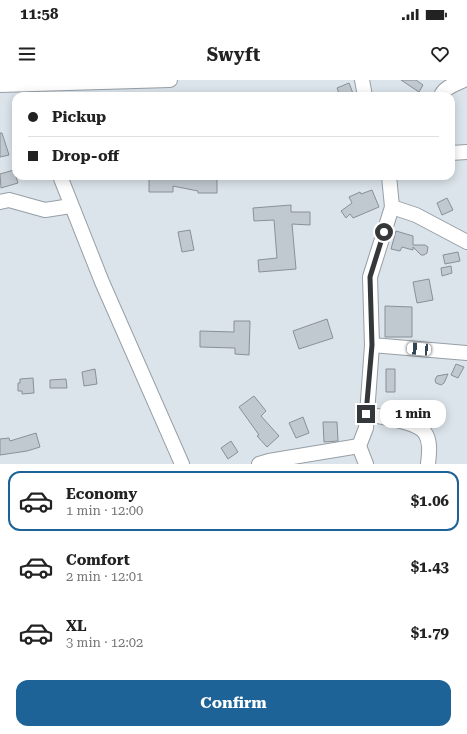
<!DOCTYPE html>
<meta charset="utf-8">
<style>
:root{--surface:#fff;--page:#f2f2f2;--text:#222;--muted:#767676;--line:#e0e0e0;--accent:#1d6397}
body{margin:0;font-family:"Roboto Serif",serif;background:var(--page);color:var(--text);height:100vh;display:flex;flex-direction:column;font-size:15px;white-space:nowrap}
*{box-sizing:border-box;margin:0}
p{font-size:13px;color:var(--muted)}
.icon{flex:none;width:22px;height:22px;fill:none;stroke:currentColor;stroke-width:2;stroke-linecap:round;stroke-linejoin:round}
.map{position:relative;height:384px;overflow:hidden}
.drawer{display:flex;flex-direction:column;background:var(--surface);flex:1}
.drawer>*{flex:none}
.top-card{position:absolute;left:12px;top:12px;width:443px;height:88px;border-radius:12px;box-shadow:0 2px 10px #0003;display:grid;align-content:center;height:88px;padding:0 16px;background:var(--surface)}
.end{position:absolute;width:18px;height:18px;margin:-9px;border:5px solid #34383b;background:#fff;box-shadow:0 0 0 2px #fff}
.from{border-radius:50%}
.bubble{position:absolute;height:28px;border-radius:12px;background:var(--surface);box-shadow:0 2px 10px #0003;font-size:13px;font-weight:700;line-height:28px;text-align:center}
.car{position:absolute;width:12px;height:24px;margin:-12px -6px;border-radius:5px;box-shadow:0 0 3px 1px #0007;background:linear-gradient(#fff 24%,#345 0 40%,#fff 0 76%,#345 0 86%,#fff 0)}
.top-card b{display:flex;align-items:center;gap:14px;height:38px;font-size:15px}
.top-card b+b{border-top:1px solid var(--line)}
.top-card i{width:10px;height:10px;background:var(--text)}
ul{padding:7px 0 0;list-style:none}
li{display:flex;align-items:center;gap:12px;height:60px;margin:0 8px 6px;padding:0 8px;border:2px solid transparent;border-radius:12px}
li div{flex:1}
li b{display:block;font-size:15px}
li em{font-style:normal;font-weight:700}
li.active{border-color:var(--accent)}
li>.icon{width:36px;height:36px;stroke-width:1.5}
.primary-button{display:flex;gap:8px;margin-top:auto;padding:8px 16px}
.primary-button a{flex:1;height:46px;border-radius:12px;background:var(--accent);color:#fff;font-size:16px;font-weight:700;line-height:46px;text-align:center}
.status{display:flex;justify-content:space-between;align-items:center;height:28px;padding:0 20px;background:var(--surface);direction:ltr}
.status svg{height:11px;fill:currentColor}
header{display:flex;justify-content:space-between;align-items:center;height:52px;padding:0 16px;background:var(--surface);font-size:18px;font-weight:700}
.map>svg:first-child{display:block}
.building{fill:#c1c9d0;stroke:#899097}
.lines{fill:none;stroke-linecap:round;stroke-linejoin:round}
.minor-casing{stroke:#979fa6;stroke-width:16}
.minor{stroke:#fff;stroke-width:14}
.route{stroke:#34383b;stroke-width:5}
</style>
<div class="status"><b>11:58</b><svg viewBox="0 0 49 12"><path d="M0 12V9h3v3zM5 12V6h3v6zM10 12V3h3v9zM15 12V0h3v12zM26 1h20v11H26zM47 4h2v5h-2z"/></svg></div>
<header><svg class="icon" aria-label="menu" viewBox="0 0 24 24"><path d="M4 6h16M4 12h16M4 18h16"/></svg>Swyft<svg class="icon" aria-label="heart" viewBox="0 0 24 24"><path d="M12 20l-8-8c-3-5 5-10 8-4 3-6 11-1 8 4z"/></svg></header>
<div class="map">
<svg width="467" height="384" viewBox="0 0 467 384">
<rect width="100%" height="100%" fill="#dbe4eb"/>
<path class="building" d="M401,0H416L423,5L419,12Z
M349,3L354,16H340L337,8Z
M0,53H2L9,75L0,77Z
M14,90L18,103L1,108L0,94Z
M149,96H194V98H217V113H198V111L173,106V112H149Z
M372,110L379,127L353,138L350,134L346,138L341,131L352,123L349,117L360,112L361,114Z
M447,118L453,130L442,135L437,123Z
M291,125V132H310V145L292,144L296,189L259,192L258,180L277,178L274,140L254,141L253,128Z
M190,150L194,170L182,172L178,152Z
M396,151L413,156V165H425L428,167L427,173L424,175H421L413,167V170L402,167L400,171L391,169Z
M458,172L460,181L445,184L443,175Z
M451,186L452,193L442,196L441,188Z
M429,199L433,220L417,223L413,202Z
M385,226L412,227V257H385Z
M327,239L333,258L299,269L293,251Z
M234,241H250L249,275L235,274V268L200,267V251L234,252Z
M456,284L464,287L458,298L451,295Z
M95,289L97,304L84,306L82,292Z
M386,289H395V312H386Z
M448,294L444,303L441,305L436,303L435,300L437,296Z
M33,298L34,313L22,314V311H18V303H20V299Z
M66,299L67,308H50V300Z
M254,316L266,331L261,336L279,356L267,367L257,356L259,355L239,327Z
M303,337L309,353L296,358L289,343Z
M323,342H337L338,361L324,362Z
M36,353L40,367L27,371L0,375V359L9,358L10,361Z
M231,361L238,372L228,379L221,368Z"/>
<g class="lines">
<g class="minor-casing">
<path id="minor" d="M362,0L365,16
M0,5L170,0
M441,16C444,7 456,4 464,0
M451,73L467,72
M60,96L102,202L182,384
M0,122L9,120L45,130L71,126
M392,127L416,135L467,162
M372,265L467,273
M366,334C381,337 417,341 425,353C431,362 429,374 428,384
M259,384L269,381L359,366
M366,384L359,366L366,348L372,265L370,197L392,127L389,96"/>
</g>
<use href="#minor" class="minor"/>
</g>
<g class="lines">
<path class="route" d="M366,334L372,265L370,197L384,152"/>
</g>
</svg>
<i class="end from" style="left:384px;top:152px"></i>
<i class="end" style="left:366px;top:334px"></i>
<div class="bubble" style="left:380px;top:320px;width:66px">1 min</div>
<i class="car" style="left:419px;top:269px;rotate:275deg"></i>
<div class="top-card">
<b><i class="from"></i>Pickup</b>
<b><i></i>Drop-off</b>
</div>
</div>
<section class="drawer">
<ul>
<li class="active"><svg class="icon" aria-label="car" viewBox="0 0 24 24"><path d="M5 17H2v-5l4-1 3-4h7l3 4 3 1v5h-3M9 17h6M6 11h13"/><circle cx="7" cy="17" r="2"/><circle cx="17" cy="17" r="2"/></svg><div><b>Economy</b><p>1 min · 12:00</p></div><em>$1.06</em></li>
<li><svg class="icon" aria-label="car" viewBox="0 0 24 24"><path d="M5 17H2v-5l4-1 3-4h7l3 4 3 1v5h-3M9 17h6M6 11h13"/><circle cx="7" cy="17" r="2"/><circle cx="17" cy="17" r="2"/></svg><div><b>Comfort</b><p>2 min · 12:01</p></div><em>$1.43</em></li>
<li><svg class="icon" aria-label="car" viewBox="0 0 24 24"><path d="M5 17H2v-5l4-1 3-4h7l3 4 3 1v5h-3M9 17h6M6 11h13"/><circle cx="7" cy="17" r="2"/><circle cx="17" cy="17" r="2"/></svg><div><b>XL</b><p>3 min · 12:02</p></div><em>$1.79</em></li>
</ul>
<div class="primary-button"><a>Confirm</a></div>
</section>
